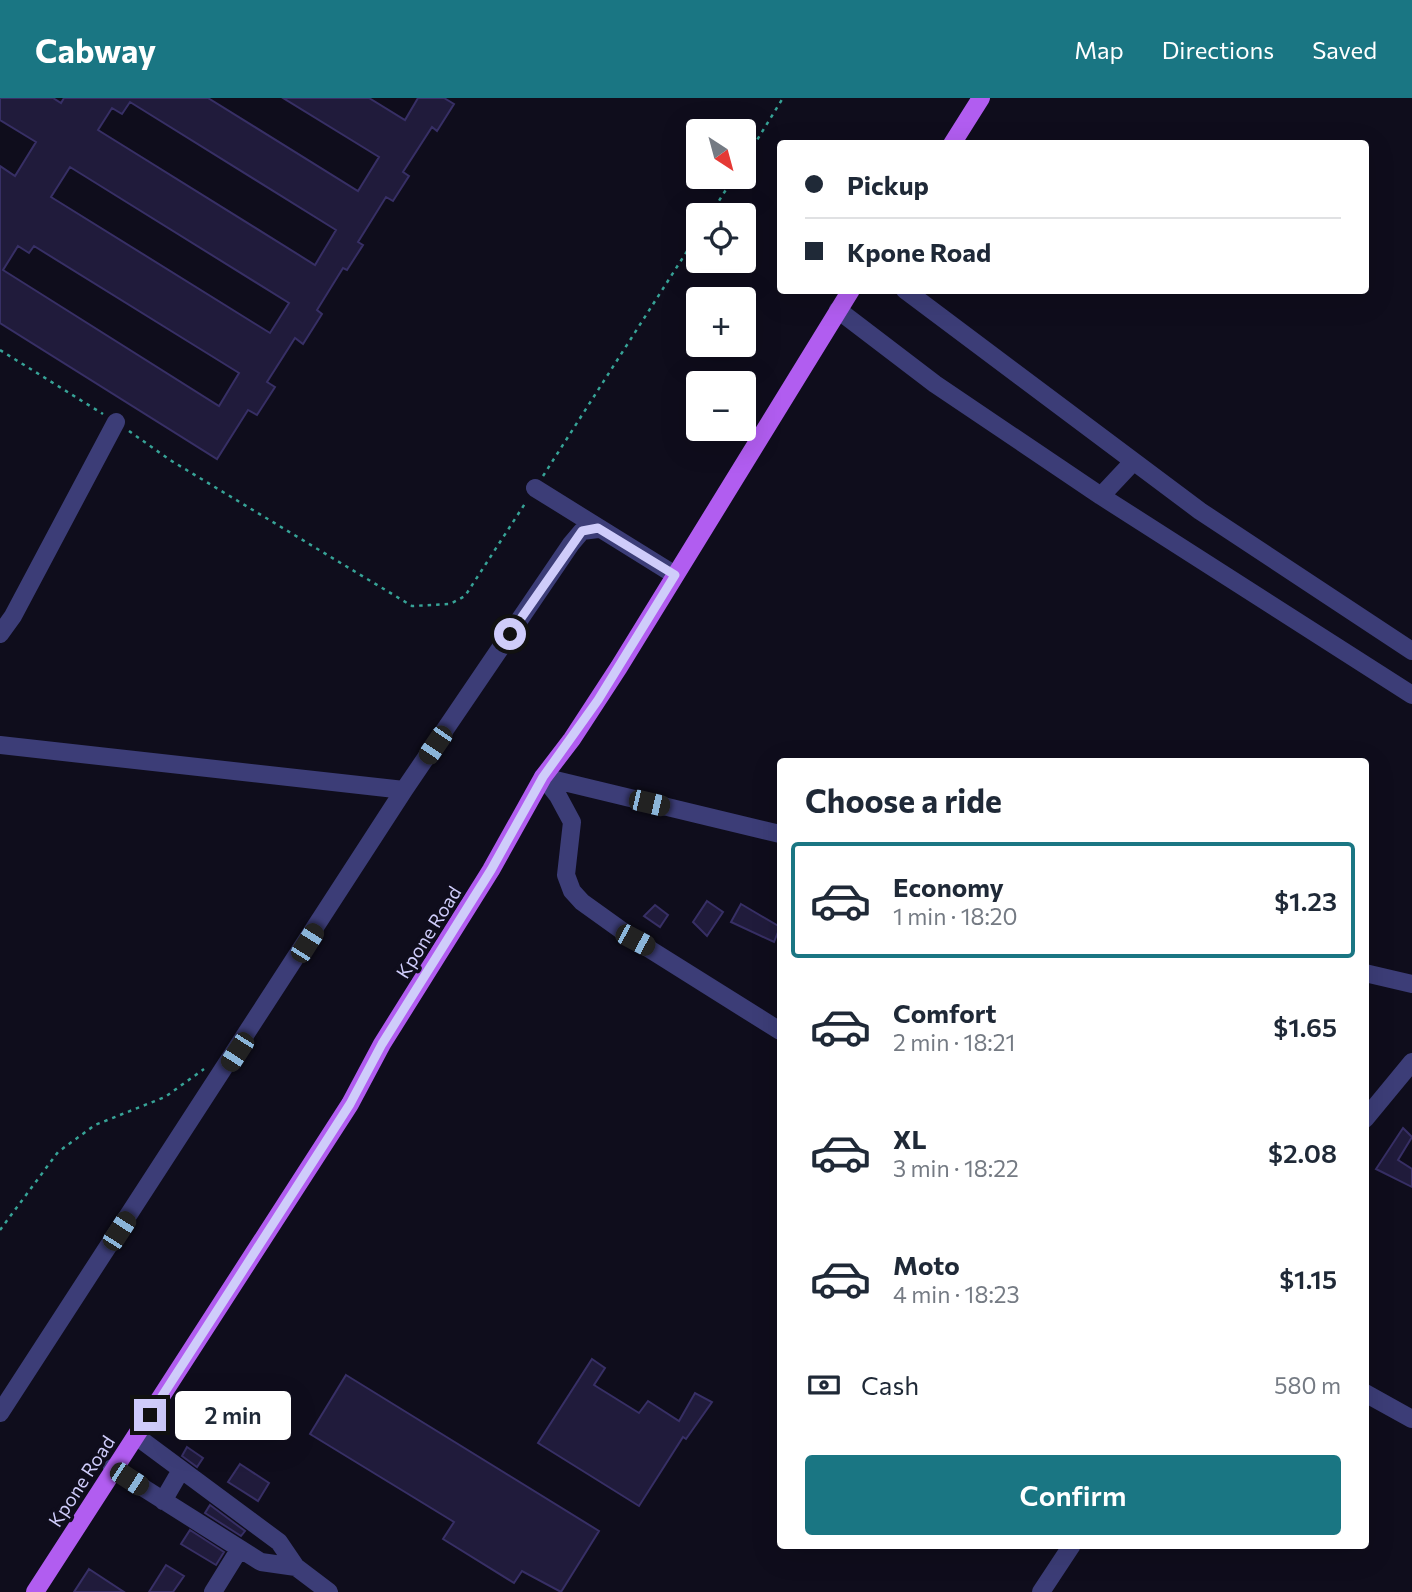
<!DOCTYPE html>
<meta charset="utf-8">
<style>
:root{--surface:#fff;--page:#f6f6f7;--text:#1f2937;--muted:#747a83;--line:#e0e1e3;--accent:#1a7683}
body{margin:0;font-family:Commissioner,sans-serif;background:var(--page);color:var(--text);height:100vh;display:flex;flex-direction:column;font-size:26px;white-space:nowrap}
*{box-sizing:border-box;margin:0}
p{font-size:23px;color:var(--muted)}
.icon{flex:none;width:38px;height:38px;fill:none;stroke:currentColor;stroke-width:2;stroke-linecap:round;stroke-linejoin:round}
.map{position:relative;flex:1;overflow:hidden}
.panel{position:absolute;left:777px;top:660px;width:592px;height:791px;display:flex;flex-direction:column;background:var(--surface);border-radius:7px;box-shadow:0 7px 28px #0002}
.panel>*{flex:none}
.top-card{position:absolute;left:777px;top:42px;width:592px;height:154px;border-radius:7px;box-shadow:0 7px 28px #0002;display:grid;align-content:center;height:154px;padding:0 28px;background:var(--surface)}
.needle{width:46px;rotate:144deg}
.buttons{position:absolute;left:686px;top:21px;display:grid;gap:14px}
.buttons a{display:grid;place-items:center;width:70px;height:70px;border-radius:7px;background:var(--surface);box-shadow:0 7px 28px #0002;font-size:35px}
.end{position:absolute;width:32px;height:32px;margin:-16px;border:9px solid #cfccfa;background:#111;box-shadow:0 0 0 4px #111}
.from{border-radius:50%}
.bubble{position:absolute;height:49px;border-radius:7px;background:var(--surface);box-shadow:0 7px 28px #0002;font-size:23px;font-weight:600;line-height:49px;text-align:center}
.car{position:absolute;width:21px;height:42px;margin:-21px -10px;border-radius:9px;box-shadow:0 0 5px 2px #0007;background:linear-gradient(#222 24%,#8ab4d8 0 40%,#222 0 76%,#8ab4d8 0 86%,#222 0)}
.top-card b{display:flex;align-items:center;gap:24px;height:66px;font-size:26px}
.top-card b+b{border-top:2px solid var(--line)}
.top-card i{width:18px;height:18px;background:var(--text)}
ul{padding:0;list-style:none}
li{display:flex;align-items:center;gap:21px;height:116px;margin:0 14px 10px;padding:0 14px;border:4px solid transparent;border-radius:7px}
li div{flex:1}
li b{display:block;font-size:26px}
li em{font-style:normal;font-weight:600}
li.selected{border-color:var(--accent)}
li>.icon{width:63px;height:63px;stroke-width:1.5}
h2{padding:0 28px;font-size:32px;line-height:84px}
.pay{display:flex;align-items:center;gap:18px;height:77px;padding:0 28px;font-size:26px}
.pay p{margin-inline-start:auto}
.button{display:flex;gap:14px;margin-top:auto;padding:14px 28px}
.button a{flex:1;height:80px;border-radius:7px;background:var(--accent);color:#fff;font-size:28px;font-weight:600;line-height:80px;text-align:center}
header{display:flex;align-items:center;gap:42px;box-sizing:border-box;height:98px;padding:0 35px;background:var(--accent);color:#fff}
header strong{font-size:33px}
nav{display:flex;gap:38px;margin-inline-start:auto;font-size:24px}
.map>svg:first-child{display:block}
.building{fill:#201b3b;stroke:#372f65;stroke-width:2;fill-rule:evenodd}
.lines{fill:none;stroke-linecap:round;stroke-linejoin:round}
.path{stroke:#37a397;stroke-width:2.5;stroke-dasharray:3.5 5;stroke-linecap:butt}
.minor{stroke:#3c3d77;stroke-width:18}
.major{stroke:#b15df0;stroke-width:18}
.route{stroke:#cfccfa;stroke-width:9}
.labels{text-anchor:middle;dominant-baseline:central;stroke-width:7;stroke-linejoin:round;paint-order:stroke}
.street-label{font-size:19px;fill:#cfccfa;stroke:#0f0d1c}
</style>
<header>
<strong>Cabway</strong>
<nav><a>Map</a><a>Directions</a><a>Saved</a></nav>
</header>
<div class="map">
<svg width="1412" height="1494" viewBox="0 0 1412 1494">
<rect width="100%" height="100%" fill="#0f0d1c"/>
<path class="building" d="M0,0H53L61,5L64,0H208L358,93L379,59L283,0H369L405,22L418,0H444L454,6L437,33L432,29L403,74L409,78L393,103L386,99L358,144L363,147L347,172L343,170L317,212L322,216L303,246L295,240L267,284L275,289L257,317L248,312L217,361L0,225V68L15,78L36,44L0,22ZM130,4L336,132L315,167L98,32L112,10L122,16ZM70,69L289,205L270,235L51,99ZM18,148L29,155L34,148L239,275L219,308L3,172Z
M707,803L723,814L707,838L693,824Z
M741,806L780,829L774,844L731,824Z
M655,807L668,817L660,829L644,818Z
M1403,1030L1412,1039L1398,1062L1412,1071V1089L1376,1071Z
M592,1261L605,1270L594,1287L639,1315L648,1303L679,1323L695,1295L712,1304L686,1341L683,1339L639,1408L538,1345Z
M346,1277L599,1433L561,1494L522,1473L514,1485L443,1441L454,1424L310,1336Z
M187,1349L203,1360L197,1369L182,1358Z
M240,1366L269,1385L258,1403L228,1384Z
M210,1407L245,1433L241,1438L205,1415Z
M190,1432L224,1454L216,1467L181,1446Z
M166,1467L184,1478L173,1494H149Z
M89,1471L124,1494H74Z"/>
<g class="lines">
<path class="path" d="M744,63L783,0
M710,117L734,79
M0,252L103,316
M129,333L170,362L412,508L450,506L465,498L526,404
M543,378L698,136
M0,1132L58,1054L95,1027L165,999L204,971"/>
<path class="minor" d="M905,192L1200,413L1412,553
M838,212L935,286L1101,398L1412,597
M535,390L675,477
M1101,398L1132,365
M0,536L13,518L116,324
M0,647L404,692
M543,679L558,698L572,724L566,777L572,793L582,804L635,842L780,933
M543,679L780,736
M1365,875L1412,886
M1365,1021L1412,964
M1365,1295L1412,1321
M0,1315L404,692L571,446L582,433L598,431
M136,1338L279,1444L296,1469L329,1494
M112,1370L261,1464L296,1469
M163,1403L181,1372
M213,1494L239,1452
M1041,1494L1072,1447"/>
<path class="major" d="M952,46L981,0
M35,1494L350,1006L382,946L491,772L543,679L572,641L619,569L851,192"/>
</g>
<g class="lines">
<path class="route" d="M150,1317L350,1006L382,946L491,772L543,679L598,602L675,477L598,430L582,433L510,536"/>
</g>
<g class="labels">
<g class="street-label">
<text transform="translate(428 834) rotate(-58)">Kpone Road</text>
<text transform="translate(81 1383) rotate(-57)">Kpone Road</text>
</g>
</g>
</svg>
<div class="buttons">
<a><svg class="needle" viewBox="-14 -14 28 28"><path d="M0-13l5 13h-10z" fill="#e53935"/><path d="M0 13l5-13h-10z" fill="#747a83"/></svg></a>
<a><svg class="icon" aria-label="locate" viewBox="0 0 24 24"><circle cx="12" cy="12" r="6"/><path d="M12 2v4M12 18v4M2 12h4M18 12h4"/></svg></a>
<a>+</a>
<a>−</a>
</div>
<i class="end from" style="left:510px;top:536px"></i>
<i class="end" style="left:150px;top:1317px"></i>
<div class="bubble" style="left:175px;top:1293px;width:116px">2 min</div>
<i class="car" style="left:435px;top:647px;rotate:214deg"></i>
<i class="car" style="left:649px;top:705px;rotate:103deg"></i>
<i class="car" style="left:635px;top:842px;rotate:118deg"></i>
<i class="car" style="left:307px;top:845px;rotate:32deg"></i>
<i class="car" style="left:237px;top:954px;rotate:213deg"></i>
<i class="car" style="left:119px;top:1133px;rotate:33deg"></i>
<i class="car" style="left:129px;top:1381px;rotate:123deg"></i>
<div class="top-card">
<b><i class="from"></i>Pickup</b>
<b><i></i>Kpone Road</b>
</div>
<section class="panel">
<h2>Choose a ride</h2>
<ul>
<li class="selected"><svg class="icon" aria-label="car" viewBox="0 0 24 24"><path d="M5 17H2v-5l4-1 3-4h7l3 4 3 1v5h-3M9 17h6M6 11h13"/><circle cx="7" cy="17" r="2"/><circle cx="17" cy="17" r="2"/></svg><div><b>Economy</b><p>1 min · 18:20</p></div><em>$1.23</em></li>
<li><svg class="icon" aria-label="car" viewBox="0 0 24 24"><path d="M5 17H2v-5l4-1 3-4h7l3 4 3 1v5h-3M9 17h6M6 11h13"/><circle cx="7" cy="17" r="2"/><circle cx="17" cy="17" r="2"/></svg><div><b>Comfort</b><p>2 min · 18:21</p></div><em>$1.65</em></li>
<li><svg class="icon" aria-label="car" viewBox="0 0 24 24"><path d="M5 17H2v-5l4-1 3-4h7l3 4 3 1v5h-3M9 17h6M6 11h13"/><circle cx="7" cy="17" r="2"/><circle cx="17" cy="17" r="2"/></svg><div><b>XL</b><p>3 min · 18:22</p></div><em>$2.08</em></li>
<li><svg class="icon" aria-label="car" viewBox="0 0 24 24"><path d="M5 17H2v-5l4-1 3-4h7l3 4 3 1v5h-3M9 17h6M6 11h13"/><circle cx="7" cy="17" r="2"/><circle cx="17" cy="17" r="2"/></svg><div><b>Moto</b><p>4 min · 18:23</p></div><em>$1.15</em></li>
</ul>
<div class="pay"><svg class="icon" aria-label="cash" viewBox="0 0 24 24"><path d="M3 7h18v10H3z"/><circle cx="12" cy="12" r="2"/></svg>Cash<p>580 m</p></div>
<div class="button"><a>Confirm</a></div>
</section>
</div>
